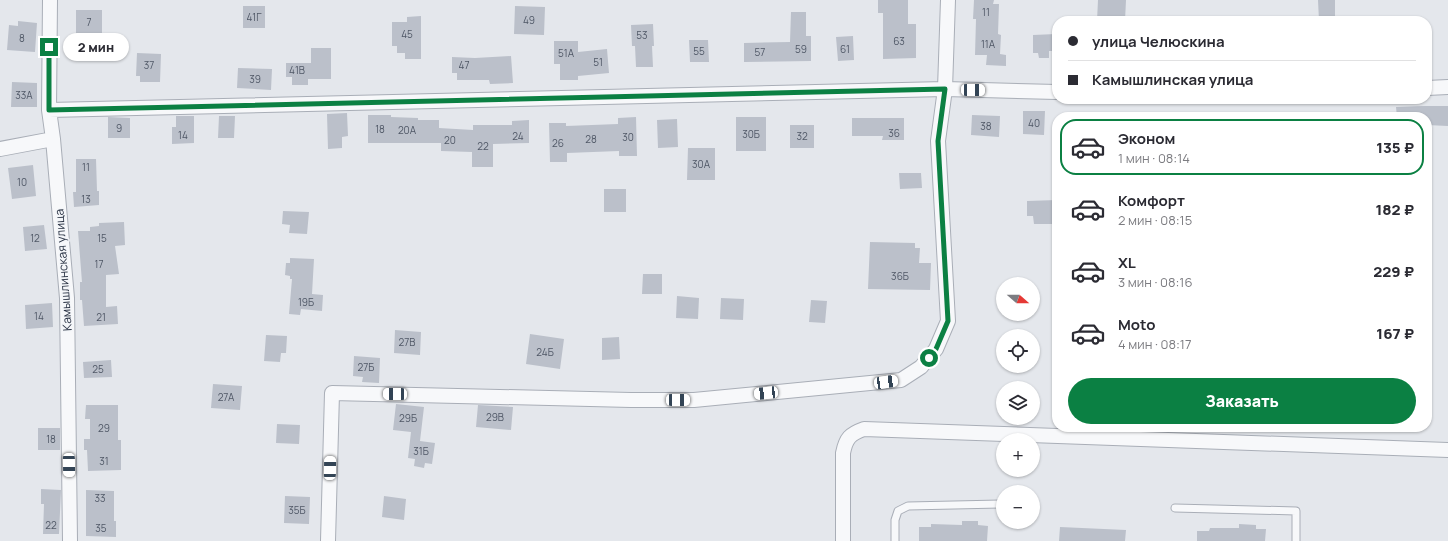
<!DOCTYPE html>
<html lang="ru">
<meta charset="utf-8">
<style>
:root{--surface:#fff;--page:#f2f2f3;--text:#2b2b33;--muted:#7c7c81;--line:#e1e1e2;--accent:#0b8043}
body{margin:0;font-family:Manrope,sans-serif;background:var(--page);color:var(--text);height:100vh;display:flex;flex-direction:column;font-size:15px;white-space:nowrap}
*{box-sizing:border-box;margin:0}
p{font-size:13px;color:var(--muted)}
.icon{flex:none;width:22px;height:22px;fill:none;stroke:currentColor;stroke-width:2;stroke-linecap:round;stroke-linejoin:round}
.map{position:relative;flex:1;overflow:hidden}
.details{position:absolute;left:1052px;top:112px;width:380px;height:320px;display:flex;flex-direction:column;background:var(--surface);border-radius:16px;box-shadow:0 1px 3px #0004}
.details>*{flex:none}
.hud{position:absolute;left:1052px;top:16px;width:380px;height:88px;border-radius:16px;box-shadow:0 1px 3px #0004;display:grid;align-content:center;height:88px;padding:0 16px;background:var(--surface)}
.needle{width:26px;rotate:110deg}
.controls{position:absolute;left:996px;top:277px;display:grid;gap:8px}
.controls a{display:grid;place-items:center;width:44px;height:44px;border-radius:50%;background:var(--surface);box-shadow:0 1px 3px #0004;font-size:20px}
.end{position:absolute;width:18px;height:18px;margin:-9px;border:5px solid #0b8043;background:#fff;box-shadow:0 0 0 2px #fff}
.from{border-radius:50%}
.bubble{position:absolute;height:28px;border-radius:14px;background:var(--surface);box-shadow:0 1px 3px #0004;font-size:13px;font-weight:800;line-height:28px;text-align:center}
.car{position:absolute;width:12px;height:24px;margin:-12px -6px;border-radius:5px;box-shadow:0 0 3px 1px #0007;background:linear-gradient(#fff 24%,#345 0 40%,#fff 0 76%,#345 0 86%,#fff 0)}
.hud b{display:flex;align-items:center;gap:14px;height:38px;font-size:15px}
.hud b+b{border-top:1px solid var(--line)}
.hud i{width:10px;height:10px;background:var(--text)}
ul{padding:7px 0 0;list-style:none}
li{display:flex;align-items:center;gap:12px;height:56px;margin:0 8px 6px;padding:0 8px;border:2px solid transparent;border-radius:16px}
li div{flex:1}
li b{display:block;font-size:15px}
li em{font-style:normal;font-weight:800}
li.current{border-color:var(--accent)}
li>.icon{width:36px;height:36px;stroke-width:1.5}
.primary-button{display:flex;gap:8px;margin-top:auto;padding:8px 16px}
.primary-button a{flex:1;height:46px;border-radius:24px;background:var(--accent);color:#fff;font-size:16px;font-weight:800;line-height:46px;text-align:center}
.map>svg:first-child{display:block}
.building{fill:#bbc0ca}
.lines{fill:none;stroke-linecap:round;stroke-linejoin:round}
.lane-casing{stroke:#a9aeb7;stroke-width:9}
.street-casing{stroke:#a9aeb7;stroke-width:16}
.lane{stroke:#f7f8fa;stroke-width:7}
.street{stroke:#f7f8fa;stroke-width:14}
.route{stroke:#0b8043;stroke-width:5}
.labels{text-anchor:middle;dominant-baseline:central;stroke-width:3;stroke-linejoin:round;paint-order:stroke}
.number-label{font-size:10px;fill:#4f5766}
.street-label{font-size:12px;fill:#2b3445;stroke:#f4f6f9}
</style>
<div class="map">
<svg width="1448" height="541" viewBox="0 0 1448 541">
<rect width="100%" height="100%" fill="#e4e7ec"/>
<path class="building" d="M878,0H908V24H916V58L883,59V13H878Z
M974,0H994L993,4H999L998,34L1001,35L1000,54L1006,55V66L986,65L987,55H975L976,19H973Z
M1098,0H1126L1125,21H1097Z
M1318,0H1335V21H1319Z
M243,6H265V28H243Z
M515,6L545,7L544,35L514,34Z
M76,10H102V34H76Z
M791,12H806V36H811V61L744,62V43L790,42Z
M421,16V59H405V53H397V46H392V22H407V17Z
M18,21L37,23L35,52L7,50L9,25L18,26Z
M653,24L654,46H652L653,67H636L635,46H632L631,25Z
M1056,34V51H1049V58H1039L1038,53H1033V35Z
M853,36L854,60L838,61L836,37Z
M689,40H708L709,62H690Z
M554,41H578V52L607,49L609,73L578,76V80H560V64H554Z
M311,48H331V79H308V85H292V77H286V63H311Z
M137,53L161,54L160,82H140V76H136Z
M511,56L513,83L490,84L489,80H457V73H452V57L475,58Z
M238,68L272,69L271,90L237,88Z
M12,82L37,83V107H11Z
M1424,106H1448V126L1427,125V117H1397L1396,107Z
M1023,111H1045L1044,135L1023,134Z
M347,113L348,136L342,137V148L328,149L327,114Z
M368,115H391V117L418,118V120H439V128L473,130V125H512V121L529,120V143L493,144V167H472V152L441,151V143H368Z
M972,115L1000,116L999,137L971,135Z
M176,116H194V143L172,144V127H176Z
M219,116H235L234,138H218Z
M108,117L130,118V138H108Z
M636,117L637,156H619V151L567,153V162H550L549,123H566V126L618,124V118Z
M736,117H766V151H736Z
M852,118H904V140H882L883,136H852Z
M677,119L678,147L658,148L657,120Z
M790,125H814V148H790Z
M688,148H715V180H687Z
M76,159H96L97,191H99V205L74,207L73,192H76Z
M33,165L36,196L12,199L8,168Z
M899,173H921L922,188L900,189Z
M604,189H626V212H604Z
M1057,200V224H1034L1033,216H1027V201Z
M283,211L309,212L307,234L289,233L290,225L282,224Z
M124,222L125,245L115,246L119,274L106,275V307L117,306L118,324L84,326L82,300H80V282H82L78,231H90V227L99,226V223Z
M44,225L47,249L25,251L23,227Z
M870,242L915,243V248H920L919,263H931L930,290L868,289Z
M290,258L314,259L312,294L323,295L322,311L301,309L300,315L289,314L292,279H290V276L285,275L286,263H290Z
M643,274H662V294H642Z
M677,296L699,298L698,319L676,318Z
M721,298L744,299L743,320L720,319Z
M811,300L827,301L825,323L809,322Z
M52,303L53,327L26,329L25,305Z
M395,330L421,332L420,355L394,353Z
M530,334L564,339L560,369L526,364Z
M266,335L287,336L286,353H281L280,362L264,361Z
M619,337L620,359L602,360V338Z
M354,356L380,358L379,383L362,382L363,377L353,376Z
M111,360L112,377L84,378L83,362Z
M213,384L242,386L240,410L211,408Z
M396,404L424,407L420,441L435,443L432,464L425,463L424,468L414,466L415,459L408,458L411,432L393,430Z
M86,405H118V440H121V470L88,471L87,450H84V439H90V419H85Z
M478,405L513,407L511,430L476,427Z
M277,424L300,425L299,444L276,443Z
M38,428H60V450H38Z
M41,489L61,490L59,534H43L44,504H41Z
M86,490L114,491V521H116V537L86,536Z
M285,496L310,497L309,524L284,523Z
M384,496L406,499L404,520L382,517Z
M962,521H978V525L988,526L987,541H919V527H931V524L962,525Z
M1239,524L1256,525V529H1266L1265,541H1197V531H1209L1210,528H1239Z
M1060,527L1126,530L1125,541H1059Z"/>
<g class="lines">
<g class="lane-casing">
<path id="lane" d="M1175,508L1296,511V541
M895,541V520L898,511L908,506L1000,504"/>
</g>
<g class="street-casing">
<path id="street" d="M50,0L49,110L53,139L67,298L70,541
M1427,88L1448,87
M49,110L945,89L1057,92
M0,149L53,139
M328,541L332,393L631,400H694L901,380L921,367L936,349L948,321L938,141L945,89L948,0
M843,541V453C846,438 850,434 864,429L1448,450"/>
</g>
<use href="#lane" class="lane"/>
<use href="#street" class="street"/>
</g>
<g class="lines">
<path class="route" d="M49,47V110L945,89L938,141L948,321L936,349L929,358"/>
</g>
<g class="labels">
<g class="number-label">
<text x="986" y="12">11</text>
<text x="254" y="17">41Г</text>
<text x="529" y="20">49</text>
<text x="89" y="22">7</text>
<text x="407" y="34">45</text>
<text x="642" y="35">53</text>
<text x="22" y="38">8</text>
<text x="899" y="41">63</text>
<text x="988" y="44">11А</text>
<text x="801" y="49">59</text>
<text x="845" y="49">61</text>
<text x="699" y="51">55</text>
<text x="760" y="52">57</text>
<text x="566" y="53">51А</text>
<text x="598" y="62">51</text>
<text x="149" y="65">37</text>
<text x="464" y="65">47</text>
<text x="297" y="70">41В</text>
<text x="255" y="79">39</text>
<text x="24" y="95">33А</text>
<text x="1034" y="123">40</text>
<text x="986" y="126">38</text>
<text x="119" y="128">9</text>
<text x="380" y="129">18</text>
<text x="407" y="130">20А</text>
<text x="894" y="133">36</text>
<text x="751" y="134">30Б</text>
<text x="183" y="135">14</text>
<text x="518" y="136">24</text>
<text x="802" y="136">32</text>
<text x="628" y="137">30</text>
<text x="591" y="139">28</text>
<text x="450" y="140">20</text>
<text x="558" y="143">26</text>
<text x="483" y="146">22</text>
<text x="701" y="164">30А</text>
<text x="86" y="167">11</text>
<text x="22" y="182">10</text>
<text x="86" y="199">13</text>
<text x="35" y="238">12</text>
<text x="102" y="238">15</text>
<text x="99" y="264">17</text>
<text x="900" y="276">36Б</text>
<text x="306" y="302">19Б</text>
<text x="39" y="316">14</text>
<text x="101" y="317">21</text>
<text x="407" y="342">27В</text>
<text x="545" y="352">24Б</text>
<text x="366" y="367">27Б</text>
<text x="98" y="369">25</text>
<text x="226" y="397">27А</text>
<text x="495" y="417">29В</text>
<text x="408" y="418">29Б</text>
<text x="104" y="428">29</text>
<text x="51" y="439">18</text>
<text x="421" y="451">31Б</text>
<text x="104" y="461">31</text>
<text x="100" y="498">33</text>
<text x="297" y="510">35Б</text>
<text x="51" y="525">22</text>
<text x="101" y="528">35</text>
</g>
<g class="street-label">
<text transform="translate(63 270) rotate(-94)">Камышлинская улица</text>
</g>
</g>
</svg>
<div class="controls">
<a><svg class="needle" viewBox="-14 -14 28 28"><path d="M0-13l5 13h-10z" fill="#e53935"/><path d="M0 13l5-13h-10z" fill="#7c7c81"/></svg></a>
<a><svg class="icon" aria-label="locate" viewBox="0 0 24 24"><circle cx="12" cy="12" r="6"/><path d="M12 2v4M12 18v4M2 12h4M18 12h4"/></svg></a>
<a><svg class="icon" aria-label="layers" viewBox="0 0 24 24"><path d="M12 4l9 5-9 5-9-5zM3 14l9 5 9-5"/></svg></a>
<a>+</a>
<a>−</a>
</div>
<i class="end from" style="left:929px;top:358px"></i>
<i class="end" style="left:49px;top:47px"></i>
<div class="bubble" style="left:63px;top:33px;width:66px">2 мин</div>
<i class="car" style="left:973px;top:90px;rotate:91deg"></i>
<i class="car" style="left:886px;top:382px;rotate:82deg"></i>
<i class="car" style="left:766px;top:393px;rotate:264deg"></i>
<i class="car" style="left:395px;top:394px;rotate:271deg"></i>
<i class="car" style="left:678px;top:400px;rotate:90deg"></i>
<i class="car" style="left:69px;top:465px;rotate:179deg"></i>
<i class="car" style="left:330px;top:468px;rotate:1deg"></i>
<div class="hud">
<b><i class="from"></i>улица Челюскина</b>
<b><i></i>Камышлинская улица</b>
</div>
<section class="details">
<ul>
<li class="current"><svg class="icon" aria-label="car" viewBox="0 0 24 24"><path d="M5 17H2v-5l4-1 3-4h7l3 4 3 1v5h-3M9 17h6M6 11h13"/><circle cx="7" cy="17" r="2"/><circle cx="17" cy="17" r="2"/></svg><div><b>Эконом</b><p>1 мин · 08:14</p></div><em>135 ₽</em></li>
<li><svg class="icon" aria-label="car" viewBox="0 0 24 24"><path d="M5 17H2v-5l4-1 3-4h7l3 4 3 1v5h-3M9 17h6M6 11h13"/><circle cx="7" cy="17" r="2"/><circle cx="17" cy="17" r="2"/></svg><div><b>Комфорт</b><p>2 мин · 08:15</p></div><em>182 ₽</em></li>
<li><svg class="icon" aria-label="car" viewBox="0 0 24 24"><path d="M5 17H2v-5l4-1 3-4h7l3 4 3 1v5h-3M9 17h6M6 11h13"/><circle cx="7" cy="17" r="2"/><circle cx="17" cy="17" r="2"/></svg><div><b>XL</b><p>3 мин · 08:16</p></div><em>229 ₽</em></li>
<li><svg class="icon" aria-label="car" viewBox="0 0 24 24"><path d="M5 17H2v-5l4-1 3-4h7l3 4 3 1v5h-3M9 17h6M6 11h13"/><circle cx="7" cy="17" r="2"/><circle cx="17" cy="17" r="2"/></svg><div><b>Moto</b><p>4 мин · 08:17</p></div><em>167 ₽</em></li>
</ul>
<div class="primary-button"><a>Заказать</a></div>
</section>
</div>
